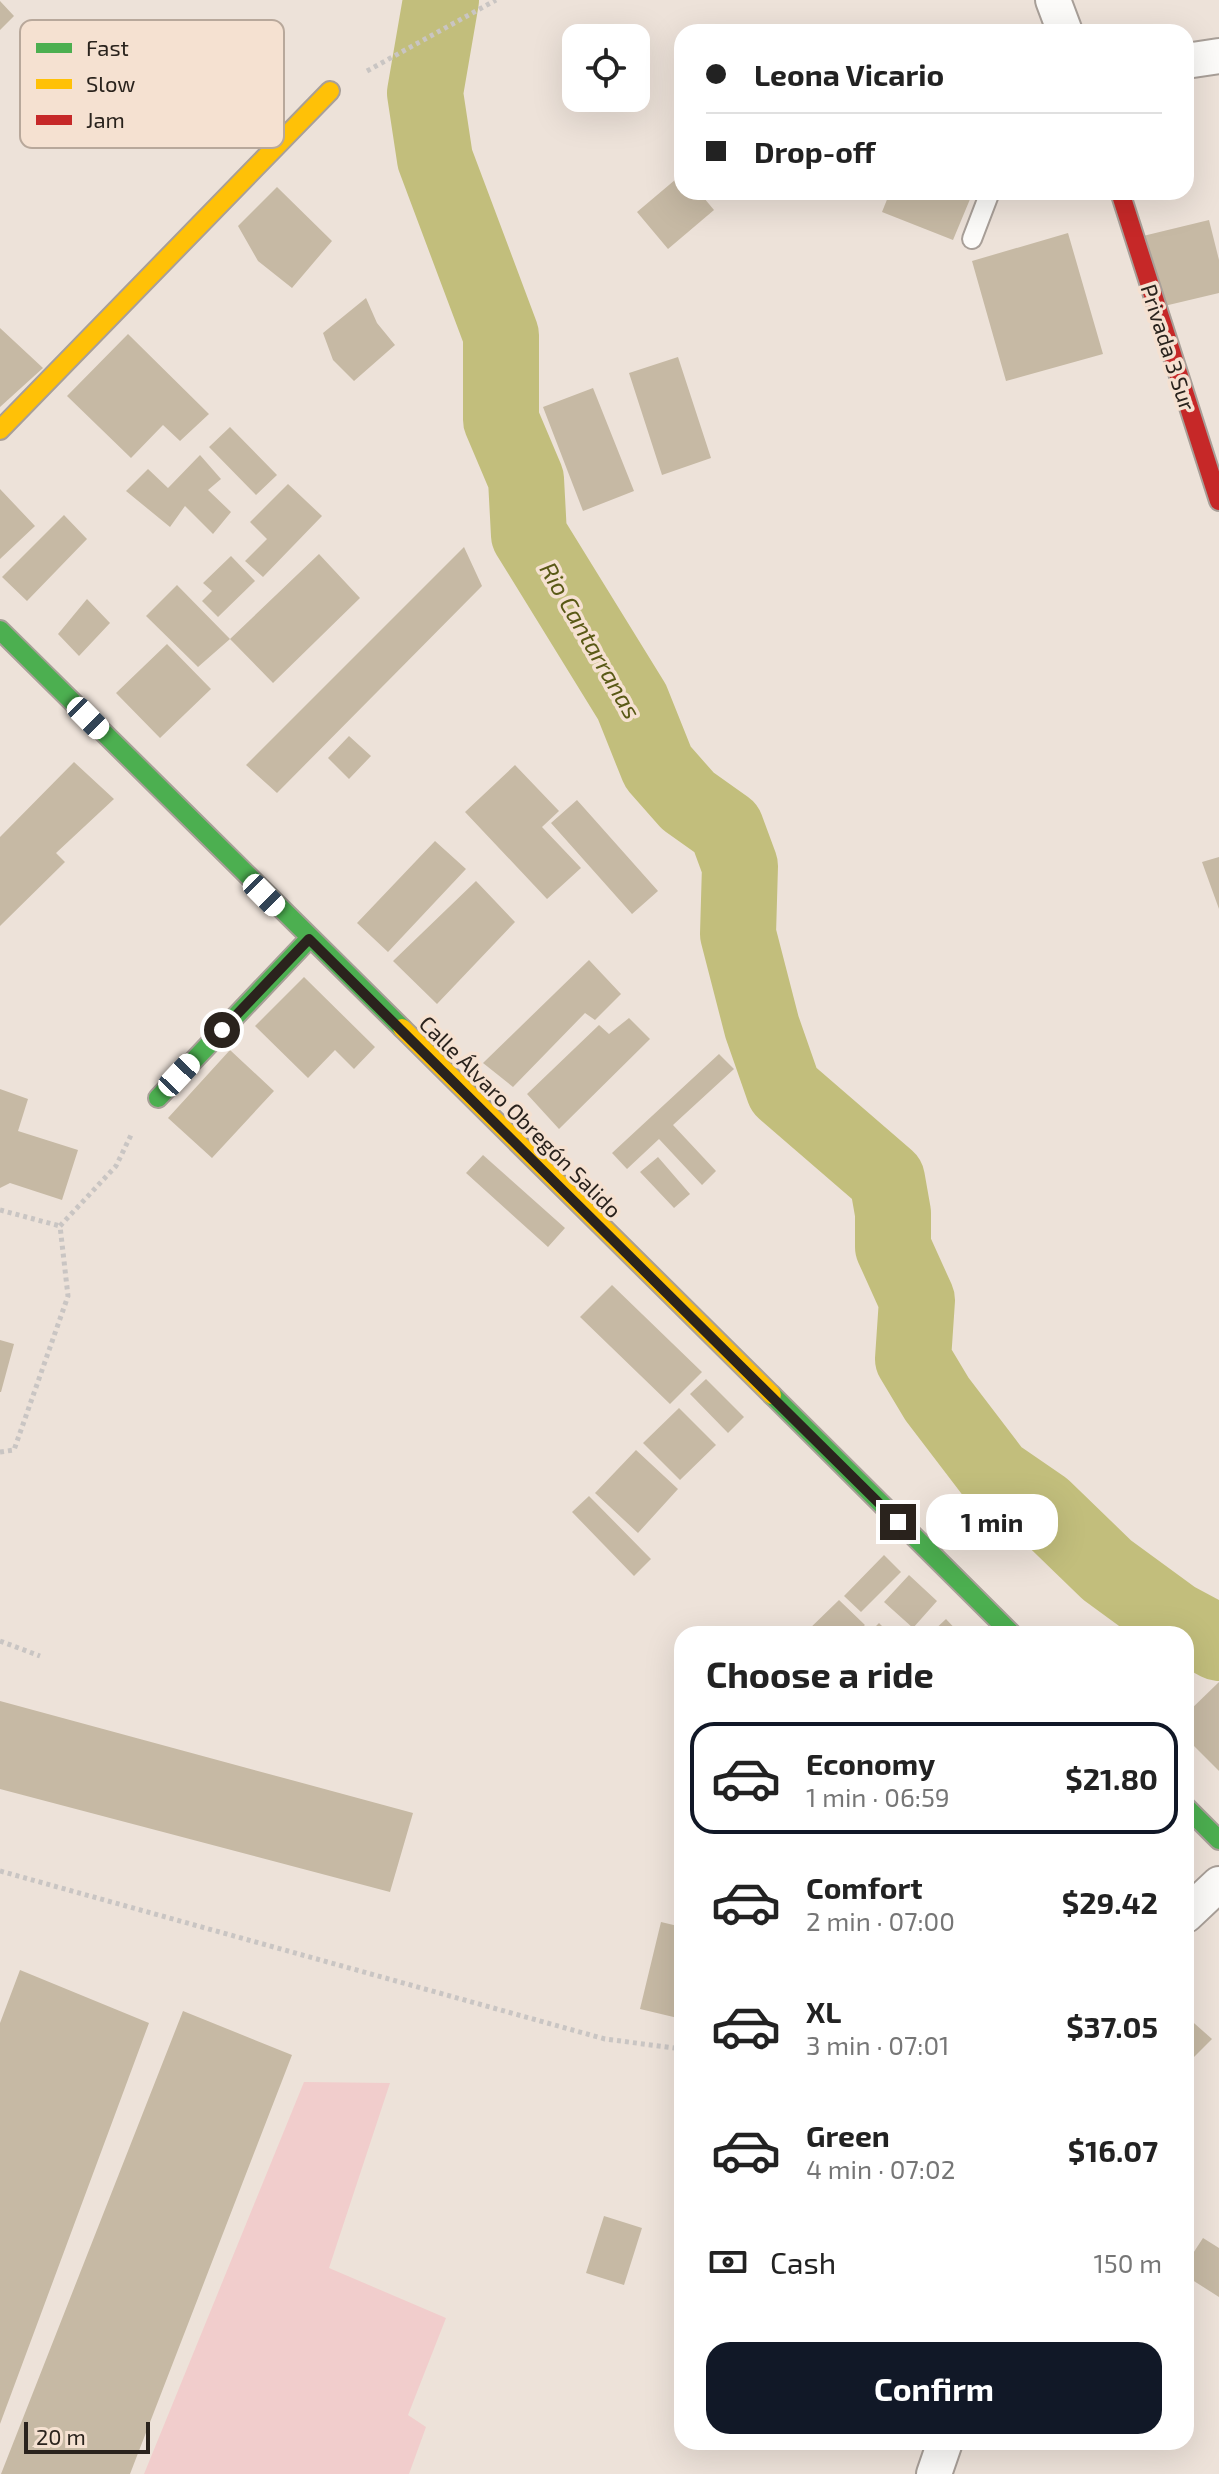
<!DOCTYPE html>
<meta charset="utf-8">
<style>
:root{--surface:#fff;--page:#f6f6f6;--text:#222;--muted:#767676;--line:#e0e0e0;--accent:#111827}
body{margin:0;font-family:"Exo 2",sans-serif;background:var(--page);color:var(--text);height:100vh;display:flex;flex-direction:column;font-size:30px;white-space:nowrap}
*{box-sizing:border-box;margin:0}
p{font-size:26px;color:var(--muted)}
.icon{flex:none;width:44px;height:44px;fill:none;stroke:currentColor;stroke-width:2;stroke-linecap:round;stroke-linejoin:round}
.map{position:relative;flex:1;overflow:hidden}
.details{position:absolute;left:674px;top:1626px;width:520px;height:824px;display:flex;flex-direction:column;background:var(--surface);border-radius:24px;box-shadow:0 8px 32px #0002}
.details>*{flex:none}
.guide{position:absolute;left:674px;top:24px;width:520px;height:176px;border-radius:24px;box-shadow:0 8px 32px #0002;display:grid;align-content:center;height:176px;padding:0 32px;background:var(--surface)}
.buttons{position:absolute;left:562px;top:24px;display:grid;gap:16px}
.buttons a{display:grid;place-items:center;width:88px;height:88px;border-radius:16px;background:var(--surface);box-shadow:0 8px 32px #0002;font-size:40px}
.scale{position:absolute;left:24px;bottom:20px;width:126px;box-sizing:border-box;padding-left:8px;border:4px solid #2a231d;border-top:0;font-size:22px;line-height:28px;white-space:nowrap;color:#2a231d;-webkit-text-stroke:6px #f5e1d1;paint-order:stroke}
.end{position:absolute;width:36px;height:36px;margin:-18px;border:10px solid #2a231d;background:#fff;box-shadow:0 0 0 4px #fff}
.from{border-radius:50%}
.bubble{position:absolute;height:56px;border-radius:24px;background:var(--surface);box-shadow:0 8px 32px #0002;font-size:26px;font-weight:700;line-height:56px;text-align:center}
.car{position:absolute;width:24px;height:48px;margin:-24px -12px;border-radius:10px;box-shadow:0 0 6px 2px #0007;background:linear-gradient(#fff 24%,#345 0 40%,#fff 0 76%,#345 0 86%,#fff 0)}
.guide b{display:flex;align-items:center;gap:28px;height:76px;font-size:30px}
.guide b+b{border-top:2px solid var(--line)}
.guide i{width:20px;height:20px;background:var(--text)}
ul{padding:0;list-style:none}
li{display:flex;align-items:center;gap:24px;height:112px;margin:0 16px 12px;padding:0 16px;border:4px solid transparent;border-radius:24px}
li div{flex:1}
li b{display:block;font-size:30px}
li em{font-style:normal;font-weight:700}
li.on{border-color:var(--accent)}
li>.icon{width:72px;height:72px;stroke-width:1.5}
h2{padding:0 32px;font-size:36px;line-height:96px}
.pay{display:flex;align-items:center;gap:20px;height:88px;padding:0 32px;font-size:30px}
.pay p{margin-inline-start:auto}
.action{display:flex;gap:16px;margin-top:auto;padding:16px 32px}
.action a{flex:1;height:92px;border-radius:24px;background:var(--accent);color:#fff;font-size:32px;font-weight:700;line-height:92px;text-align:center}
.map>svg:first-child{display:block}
.green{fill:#f1cdcc}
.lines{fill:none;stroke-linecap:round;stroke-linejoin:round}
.river{stroke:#c2be7c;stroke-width:76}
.building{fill:#c6b9a4}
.lane-casing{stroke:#a89f98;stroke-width:22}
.street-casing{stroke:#a89f98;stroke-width:38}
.fast-casing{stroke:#a89f98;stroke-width:22}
.slow-casing{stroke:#a89f98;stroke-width:22}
.jam-casing{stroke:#a89f98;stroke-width:22}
.path{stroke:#c9c5c3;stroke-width:5;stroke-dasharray:4 4;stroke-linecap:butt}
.lane{stroke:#fcfbf9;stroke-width:18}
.street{stroke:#fcfbf9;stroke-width:34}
.fast{stroke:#4caf50;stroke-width:18}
.slow{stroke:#ffc107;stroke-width:18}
.jam{stroke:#c62828;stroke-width:18}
.route{stroke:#2a231d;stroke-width:10}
.labels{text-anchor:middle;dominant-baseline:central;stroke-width:7;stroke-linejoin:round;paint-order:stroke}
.street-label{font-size:22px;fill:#2a231d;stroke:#f5e1d1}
.water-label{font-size:24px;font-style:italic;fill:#595915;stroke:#f5e1d1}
.key{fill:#f5e1d1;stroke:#b8a89b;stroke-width:2}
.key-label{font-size:22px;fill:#2a231d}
</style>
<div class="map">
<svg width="1219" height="2474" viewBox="0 0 1219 2474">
<rect width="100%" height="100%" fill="#ede2d9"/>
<path class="green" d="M304,2082L390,2083L329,2268L446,2318L408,2415L426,2427L409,2474H144Z"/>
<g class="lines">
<path class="river" d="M441,0L425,93L435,159L501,335V420L526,479L529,535L632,702L658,767L688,801L726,828L740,866L738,934L762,1027L784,1090L887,1179L893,1213V1247L917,1300L913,1359L937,1399L995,1475L1043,1508L1107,1570L1174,1619L1219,1643"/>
</g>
<path class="building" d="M0,1L14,16L0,30Z
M682,174V192H699L714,210L668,249L637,212Z
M277,187L332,241L292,288L258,261L238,226Z
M890,192H973L953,240L882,212Z
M1209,220L1219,260V293L1160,307L1143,236Z
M1068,233L1103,354L1006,381L972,261Z
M366,298L377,323L395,345L354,381L333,360L323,333Z
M0,328L43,368L0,407Z
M128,334L209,414L180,441L163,425L131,458L67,396Z
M678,357L711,458L662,475L629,373Z
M593,388L634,491L583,511L543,407Z
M230,427L277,475L256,495L209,447Z
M200,455L221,479L208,490L231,512L213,534L185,506L170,527L126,491L148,469L168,488Z
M288,484L322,516L263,577L245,561L267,539L250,522Z
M0,489L35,526L0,559Z
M64,515L87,539L27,601L2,577Z
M464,547L482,586L277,793L246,765Z
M319,554L360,598L273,683L230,639L198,667L146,616L177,585L230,639Z
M231,556L255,581L218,617L202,601L212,591L203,583Z
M87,599L110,623L79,656L58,634Z
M167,644L211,689L160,738L116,693Z
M349,736L371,756L349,779L328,758Z
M74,762L114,799L56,853L65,862L0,926V837Z
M515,765L559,811L542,827L581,868L547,899L465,812Z
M577,800L658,891L632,914L551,823Z
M435,841L466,869L388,952L357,923Z
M1219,857V909L1202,862Z
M476,881L515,922L437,1004L393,961Z
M589,960L621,994L595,1020L585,1013L513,1087L483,1063Z
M304,977L375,1047L354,1069L335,1050L308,1078L255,1026Z
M629,1018L650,1039L559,1129L527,1094L599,1025L609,1034Z
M230,1050L274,1091L212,1158L168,1118Z
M719,1054L734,1069L673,1125L716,1171L702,1185L659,1139L627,1169L612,1153Z
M0,1089L28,1099L18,1131L78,1150L62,1200L10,1183L0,1188Z
M483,1155L565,1228L548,1247L466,1173Z
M658,1157L690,1194L674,1208L640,1172Z
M612,1285L702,1372L670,1404L580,1317Z
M0,1340L14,1344L1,1392H0Z
M706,1379L744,1417L728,1433L690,1394Z
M679,1408L716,1445L680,1480L643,1443Z
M636,1450L678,1489L638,1533L595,1493Z
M589,1496L651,1559L634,1576L572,1512Z
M884,1555L901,1572L861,1612L844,1596Z
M909,1575L937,1601L913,1628L884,1602Z
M839,1600L865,1625L855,1634H804Z
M946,1619L960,1634H930Z
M879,1623L890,1634H868Z
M1219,1682V1771L1186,1738V1714Z
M0,1701L413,1813L390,1892L0,1789Z
M661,1922L682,1927V2019L640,2009Z
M20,1970L149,2023L0,2424V2023Z
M183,2011L292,2055L130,2474H1Z
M1186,2016L1212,2039L1186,2065Z
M604,2216L642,2228L624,2285L586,2273Z
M1203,2238L1219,2248V2297L1186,2276V2264Z"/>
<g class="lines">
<g class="lane-casing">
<path id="lane" d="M972,239L990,192"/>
</g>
<g class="street-casing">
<path id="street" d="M1053,0L1065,32
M1186,61L1219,56
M1186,1915L1219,1884
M934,2474L945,2442"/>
</g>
<g class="fast-casing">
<path id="fast" d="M0,630L402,1028
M158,1098L309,939
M772,1395L1012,1634
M1186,1807L1219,1840"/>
</g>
<g class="slow-casing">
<path id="slow" d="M0,430L330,91
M402,1028L772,1395"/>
</g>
<g class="jam-casing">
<path id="jam" d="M1120,192L1219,501"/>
</g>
<path class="path" d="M367,71L496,0
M0,1210L60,1226
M60,1226L116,1166L132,1133
M0,1452L14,1450L68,1296L60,1226
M0,1641L40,1656
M0,1871L605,2039L682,2049"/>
<use href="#lane" class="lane"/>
<use href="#street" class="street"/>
<use href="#fast" class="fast"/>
<use href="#slow" class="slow"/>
<use href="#jam" class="jam"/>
</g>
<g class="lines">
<path class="route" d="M222,1030L309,939L898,1522"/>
</g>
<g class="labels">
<g class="street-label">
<text transform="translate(1169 347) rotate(72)">Privada 3 Sur</text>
<text transform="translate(521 1116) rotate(45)">Calle Álvaro Obregón Salido</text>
</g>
<g class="water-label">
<text transform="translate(591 640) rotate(60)">Rio Cantarranas</text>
</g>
</g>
<rect x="20" y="20" width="264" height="128" rx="12" class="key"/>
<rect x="36" y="43" width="36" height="10" fill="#4caf50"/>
<rect x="36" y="79" width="36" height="10" fill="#ffc107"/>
<rect x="36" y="115" width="36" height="10" fill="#c62828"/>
<g class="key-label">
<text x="86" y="56">Fast</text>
<text x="86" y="92">Slow</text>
<text x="86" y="128">Jam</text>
</g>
</svg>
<div class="buttons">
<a><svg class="icon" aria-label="locate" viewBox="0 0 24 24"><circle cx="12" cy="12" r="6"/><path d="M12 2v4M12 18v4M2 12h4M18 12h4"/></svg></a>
</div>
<div class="scale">20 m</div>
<i class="end from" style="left:222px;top:1030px"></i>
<i class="end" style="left:898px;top:1522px"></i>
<div class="bubble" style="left:926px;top:1494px;width:132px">1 min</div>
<i class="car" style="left:88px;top:718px;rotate:135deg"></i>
<i class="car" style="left:264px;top:895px;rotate:135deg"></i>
<i class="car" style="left:179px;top:1075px;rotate:43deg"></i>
<div class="guide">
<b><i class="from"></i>Leona Vicario</b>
<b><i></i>Drop-off</b>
</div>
<section class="details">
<h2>Choose a ride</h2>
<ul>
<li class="on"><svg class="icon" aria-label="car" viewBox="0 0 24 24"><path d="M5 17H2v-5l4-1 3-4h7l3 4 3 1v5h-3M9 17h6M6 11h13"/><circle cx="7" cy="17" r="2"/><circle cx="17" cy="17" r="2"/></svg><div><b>Economy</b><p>1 min · 06:59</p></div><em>$21.80</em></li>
<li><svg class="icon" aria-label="car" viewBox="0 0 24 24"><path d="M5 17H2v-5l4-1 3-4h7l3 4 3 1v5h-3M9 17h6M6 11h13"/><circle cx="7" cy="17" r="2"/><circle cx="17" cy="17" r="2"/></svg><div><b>Comfort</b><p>2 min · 07:00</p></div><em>$29.42</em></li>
<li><svg class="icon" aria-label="car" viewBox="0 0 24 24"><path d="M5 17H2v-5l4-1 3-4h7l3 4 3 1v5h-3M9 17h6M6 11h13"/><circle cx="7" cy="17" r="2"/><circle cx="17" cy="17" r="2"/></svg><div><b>XL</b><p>3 min · 07:01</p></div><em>$37.05</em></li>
<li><svg class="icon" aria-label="car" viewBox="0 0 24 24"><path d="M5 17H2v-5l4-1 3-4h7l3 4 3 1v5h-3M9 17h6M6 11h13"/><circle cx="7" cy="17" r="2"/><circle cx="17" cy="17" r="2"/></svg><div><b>Green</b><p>4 min · 07:02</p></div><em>$16.07</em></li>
</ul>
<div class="pay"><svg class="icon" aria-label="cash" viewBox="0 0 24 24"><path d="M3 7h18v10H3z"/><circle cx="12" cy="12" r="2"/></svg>Cash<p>150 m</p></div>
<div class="action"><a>Confirm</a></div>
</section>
</div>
